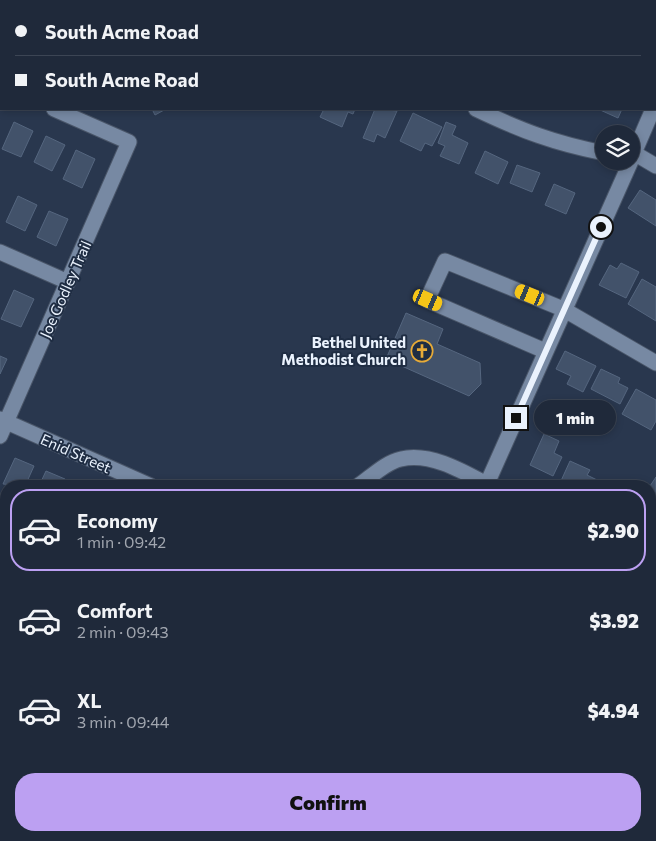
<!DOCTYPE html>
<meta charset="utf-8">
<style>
:root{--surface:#1f293a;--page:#2c3545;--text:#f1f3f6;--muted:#a1a6af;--line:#3c4554;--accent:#bca0f2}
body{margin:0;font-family:Commissioner,sans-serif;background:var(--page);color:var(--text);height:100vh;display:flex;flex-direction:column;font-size:19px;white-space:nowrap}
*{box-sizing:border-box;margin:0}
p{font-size:16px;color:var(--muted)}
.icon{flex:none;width:28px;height:28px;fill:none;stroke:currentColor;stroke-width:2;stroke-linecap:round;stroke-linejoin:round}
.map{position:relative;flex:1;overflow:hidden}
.side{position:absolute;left:0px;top:480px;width:656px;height:361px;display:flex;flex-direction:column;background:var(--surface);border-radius:20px 20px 0 0;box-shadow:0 2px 8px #0003,0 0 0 1px var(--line)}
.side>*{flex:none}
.top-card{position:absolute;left:0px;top:0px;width:656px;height:110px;box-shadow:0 2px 8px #0003,0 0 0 1px var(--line);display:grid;align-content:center;height:110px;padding:0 15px;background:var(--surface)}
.tools{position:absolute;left:595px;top:125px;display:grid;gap:10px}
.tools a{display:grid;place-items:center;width:45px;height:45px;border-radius:50%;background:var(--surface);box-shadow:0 2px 8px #0003,0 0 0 1px var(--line);font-size:25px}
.end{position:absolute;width:22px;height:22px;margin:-11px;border:6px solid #eaf2fd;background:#111;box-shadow:0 0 0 2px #111}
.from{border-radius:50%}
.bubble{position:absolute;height:35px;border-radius:18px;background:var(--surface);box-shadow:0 2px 8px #0003,0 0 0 1px var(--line);font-size:16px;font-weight:800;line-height:35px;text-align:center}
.car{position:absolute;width:15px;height:30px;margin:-15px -8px;border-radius:6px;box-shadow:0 0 4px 1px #0007;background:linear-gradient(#f5c518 24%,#345 0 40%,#f5c518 0 76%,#345 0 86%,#f5c518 0)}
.top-card b{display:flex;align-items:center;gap:18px;height:48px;font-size:19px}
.top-card b+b{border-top:1px solid var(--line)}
.top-card i{width:12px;height:12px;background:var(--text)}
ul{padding:9px 0 0;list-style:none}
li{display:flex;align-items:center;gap:15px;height:82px;margin:0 10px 8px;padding:0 5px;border:2px solid transparent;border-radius:20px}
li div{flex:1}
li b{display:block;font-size:19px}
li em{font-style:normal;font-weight:800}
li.on{border-color:var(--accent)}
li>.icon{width:45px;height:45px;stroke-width:1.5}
.button{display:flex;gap:10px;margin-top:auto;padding:10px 15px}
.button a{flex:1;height:58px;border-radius:20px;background:var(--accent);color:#111;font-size:20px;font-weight:800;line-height:58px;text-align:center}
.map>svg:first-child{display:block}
.green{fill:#274676}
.building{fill:#42526a;stroke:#55667f}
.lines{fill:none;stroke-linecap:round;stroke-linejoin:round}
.minor-casing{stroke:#495568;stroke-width:17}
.minor{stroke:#7789a3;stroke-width:15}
.route{stroke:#eaf2fd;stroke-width:6}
.labels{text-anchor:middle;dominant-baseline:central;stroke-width:4;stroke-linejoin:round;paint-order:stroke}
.street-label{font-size:15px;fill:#eaf2fd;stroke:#1f2d43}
.poi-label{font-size:15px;font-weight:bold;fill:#eaf2fd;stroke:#1f2d43;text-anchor:end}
</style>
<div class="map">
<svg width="656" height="841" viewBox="0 0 656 841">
<rect width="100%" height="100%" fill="#29374e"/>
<path class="green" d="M115,835H186L184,841H112Z"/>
<path class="building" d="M119,0H153L118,1Z
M319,0H360L319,1Z
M363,0H395L362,1Z
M152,109H166L155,115Z
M324,109H355L353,114L348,112L342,127L320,117Z
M375,109L397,111L385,138L377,134L374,142L363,138Z
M598,109H622L618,118Z
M413,113L442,127L432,146L425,143L421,151L400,141Z
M14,122L33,131L21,157L2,149Z
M446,122L456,126L452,135L468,143L459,164L440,156L445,146L438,143Z
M46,136L65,145L52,171L34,162Z
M76,150L95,159L82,188L63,179Z
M485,151L508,162L498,184L475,173Z
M517,165L540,173L532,192L510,183Z
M554,184L575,193L566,214L545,205Z
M640,190L656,200V226L628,208Z
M18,196L37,205L25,231L6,222Z
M49,211L68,219L56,246L37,237Z
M621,263L639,272L626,298L599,285L610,265L617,269Z
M642,279L656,287V321L628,304Z
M14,290L34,299L21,327L1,319Z
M406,313L443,329L437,344L480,363L481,384L469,396L386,359Z
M565,351L596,366L583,392L567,384L571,376L556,369Z
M0,356L7,359L0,374Z
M601,369L620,378L618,383L628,388L620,404L591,389Z
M636,389L656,400V421L651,430L622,414Z
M544,434L559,441L554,453L562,457L553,476L530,465Z
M15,458L34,466L25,486L3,484Z
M570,461L590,470L587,475L601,482L599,486H567L560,483Z
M46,471L65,479L62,486H39Z
M656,477V495L650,491V486Z
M607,481L615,486L617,482L626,486H604Z
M650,498L656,501V537L650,534Z
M0,523L6,526L0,542Z
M650,614L656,617V646L650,643Z
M0,618L6,621L5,652L0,649Z
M650,720L656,724V752L650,749Z
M6,756V793L1,802L0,770Z
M88,835H110L109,838L102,836L100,841L86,840Z
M190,835H207L211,837L209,841H187Z
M407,835H443L440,841H415Z
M450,835H462L473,841H447Z
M607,835H628L624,841H617Z
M635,835H647L656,841H631Z"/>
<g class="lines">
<g class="minor-casing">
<path id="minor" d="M246,0L249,1
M470,1V0
M655,6L656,4
M655,76L656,77
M0,85H1
M476,109C522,131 554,143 604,153
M634,153L656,166
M631,160L653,109
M0,252L68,282
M545,351L427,300L445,261L563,309L656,363
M0,419L151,486
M0,436L129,142L54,109
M358,486C371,477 386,462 401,459C431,452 464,472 490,486
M486,486L631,161
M650,578L656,582
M0,584L6,587
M650,796L656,800
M8,835L21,841
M326,841L329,835"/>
</g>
<use href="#minor" class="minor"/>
</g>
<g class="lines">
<path class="route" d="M516,418L601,227"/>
</g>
<defs>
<g id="church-ring" transform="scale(1.125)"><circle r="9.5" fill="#1f2d43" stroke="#e8ab37" stroke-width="1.5"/><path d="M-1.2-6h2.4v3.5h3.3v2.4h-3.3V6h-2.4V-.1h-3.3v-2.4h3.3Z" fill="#e8ab37"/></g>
</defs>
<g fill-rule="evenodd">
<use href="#church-ring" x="422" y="351"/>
</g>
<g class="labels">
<g class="street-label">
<text transform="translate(65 289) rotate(-66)">Joe Godley Trail</text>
<text transform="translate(76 453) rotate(24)">Enid Street</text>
</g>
<g class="poi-label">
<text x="406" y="342">Bethel United<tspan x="406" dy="17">Methodist Church</tspan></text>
</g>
</g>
</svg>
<div class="tools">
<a><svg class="icon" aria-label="layers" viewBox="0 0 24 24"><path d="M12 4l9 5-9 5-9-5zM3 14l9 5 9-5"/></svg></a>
</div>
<i class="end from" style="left:601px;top:227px"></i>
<i class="end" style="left:516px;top:418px"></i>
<div class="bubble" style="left:534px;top:400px;width:82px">1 min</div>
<i class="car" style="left:530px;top:295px;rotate:292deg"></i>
<i class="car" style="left:428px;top:300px;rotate:113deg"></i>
<div class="top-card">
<b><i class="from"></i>South Acme Road</b>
<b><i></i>South Acme Road</b>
</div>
<section class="side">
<ul>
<li class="on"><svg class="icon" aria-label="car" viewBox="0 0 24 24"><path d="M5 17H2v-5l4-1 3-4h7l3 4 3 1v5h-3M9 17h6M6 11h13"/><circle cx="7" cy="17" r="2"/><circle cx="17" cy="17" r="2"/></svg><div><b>Economy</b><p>1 min · 09:42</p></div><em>$2.90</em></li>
<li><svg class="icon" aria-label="car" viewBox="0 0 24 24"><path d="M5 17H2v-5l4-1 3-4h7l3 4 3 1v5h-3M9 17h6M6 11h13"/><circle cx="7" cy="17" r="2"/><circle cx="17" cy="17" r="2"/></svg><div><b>Comfort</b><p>2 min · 09:43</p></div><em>$3.92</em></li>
<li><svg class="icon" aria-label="car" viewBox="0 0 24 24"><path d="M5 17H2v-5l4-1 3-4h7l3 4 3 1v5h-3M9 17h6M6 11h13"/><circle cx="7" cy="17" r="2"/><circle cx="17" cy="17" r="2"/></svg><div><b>XL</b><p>3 min · 09:44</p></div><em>$4.94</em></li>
</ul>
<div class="button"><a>Confirm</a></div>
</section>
</div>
